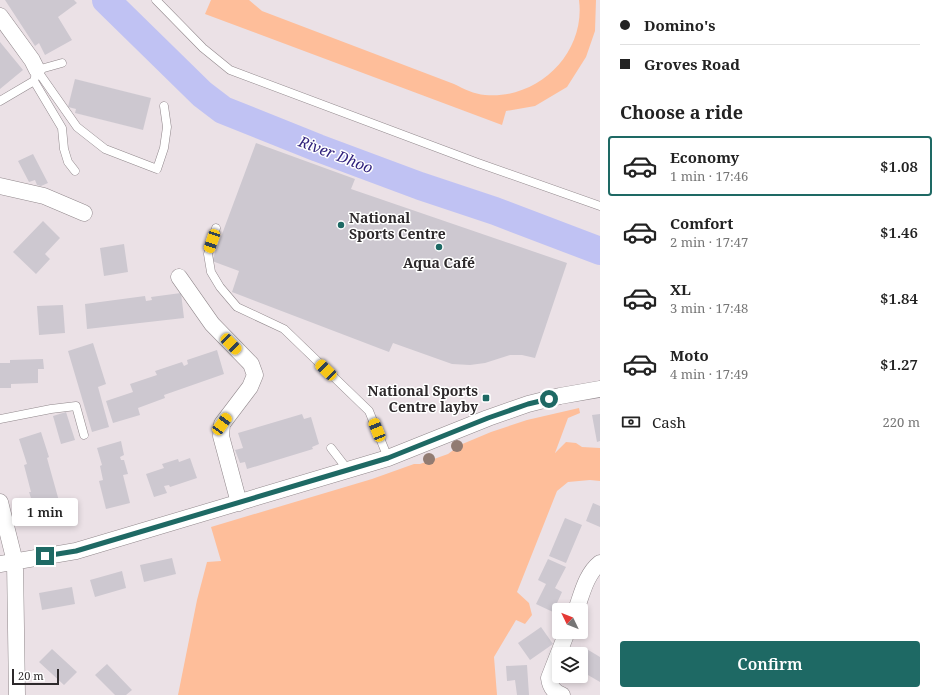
<!DOCTYPE html>
<meta charset="utf-8">
<style>
:root{--surface:#fff;--page:#f6f6f6;--text:#222;--muted:#767676;--line:#e0e0e0;--accent:#1e6964}
body{margin:0;font-family:"Noto Serif",serif;background:var(--page);color:var(--text);height:100vh;display:flex;flex-direction:column;font-size:15px;white-space:nowrap}
*{box-sizing:border-box;margin:0}
p{font-size:13px;color:var(--muted)}
.icon{flex:none;width:22px;height:22px;fill:none;stroke:currentColor;stroke-width:2;stroke-linecap:round;stroke-linejoin:round}
.map{position:relative;flex:1;overflow:hidden}
.details{display:flex;flex-direction:column;background:var(--surface);width:340px}
.details>*{flex:none}
.guide{display:grid;align-content:center;height:88px;padding:0 20px;background:var(--surface)}
.needle{width:26px;rotate:313deg}
.buttons{position:absolute;left:552px;top:603px;display:grid;gap:8px}
.buttons a{display:grid;place-items:center;width:36px;height:36px;border-radius:4px;background:var(--surface);box-shadow:0 2px 6px #0003;font-size:20px}
.scale{position:absolute;left:12px;bottom:10px;width:47px;box-sizing:border-box;padding-left:4px;border:2px solid #2d292b;border-top:0;font-size:11px;line-height:14px;white-space:nowrap;color:#2d292b;-webkit-text-stroke:3px #fff;paint-order:stroke}
.end{position:absolute;width:18px;height:18px;margin:-9px;border:5px solid #1e6964;background:#fff;box-shadow:0 0 0 2px #fff}
.from{border-radius:50%}
.bubble{position:absolute;height:28px;border-radius:4px;background:var(--surface);box-shadow:0 2px 6px #0003;font-size:13px;font-weight:600;line-height:28px;text-align:center}
.car{position:absolute;width:12px;height:24px;margin:-12px -6px;border-radius:5px;box-shadow:0 0 3px 1px #0007;background:linear-gradient(#f5c518 24%,#345 0 40%,#f5c518 0 76%,#345 0 86%,#f5c518 0)}
.guide b{display:flex;align-items:center;gap:14px;height:38px;font-size:15px}
.guide b+b{border-top:1px solid var(--line)}
.guide i{width:10px;height:10px;background:var(--text)}
ul{padding:0;list-style:none}
li{display:flex;align-items:center;gap:12px;height:60px;margin:0 8px 6px;padding:0 12px;border:2px solid transparent;border-radius:4px}
li div{flex:1}
li b{display:block;font-size:15px}
li em{font-style:normal;font-weight:600}
li.on{border-color:var(--accent)}
li>.icon{width:36px;height:36px;stroke-width:1.5}
h2{padding:0 20px;font-size:18px;line-height:48px}
.pay{display:flex;align-items:center;gap:10px;height:44px;padding:0 20px;font-size:15px}
.pay p{margin-inline-start:auto}
.primary-button{display:flex;gap:8px;margin-top:auto;padding:8px 20px}
.primary-button a{flex:1;height:46px;border-radius:4px;background:var(--accent);color:#fff;font-size:16px;font-weight:600;line-height:46px;text-align:center}
main{display:flex;flex:1;min-height:0}
.map>svg:first-child{display:block}
.green{fill:#febe9a}
.lines{fill:none;stroke-linecap:round;stroke-linejoin:round}
.river{stroke:#c0c2f3;stroke-width:28}
.building{fill:#cdc8d0}
.lane-casing{stroke:#91888c;stroke-width:9}
.street-casing{stroke:#91888c;stroke-width:17}
.lane{stroke:#fff;stroke-width:8}
.street{stroke:#fff;stroke-width:16}
.tree{fill:#917b72}
.route{stroke:#1e6964;stroke-width:5}
.poi-dot{fill:#1e6964;stroke:#fff;stroke-width:1.5}
.labels{text-anchor:middle;dominant-baseline:central;stroke-width:3;stroke-linejoin:round;paint-order:stroke}
.poi-label{font-size:14px;font-weight:bold;fill:#2d292b;stroke:#fff;text-anchor:start}
.water-label{font-size:15px;font-style:italic;fill:#32237d;stroke:#fff}
</style>
<main>
<div class="map">
<svg width="600" height="695" viewBox="0 0 600 695">
<rect width="100%" height="100%" fill="#ebe1e6"/>
<path class="green" d="M211,0H249L262,11L454,84C464,89 474,94 485,95C538,100 586,53 579,0H596L595,31L586,57L567,87L535,106L506,111L502,125L205,14Z
M579,408L580,413L568,418L555,453L566,442L576,443L582,447L600,448V481L590,480L568,482L557,491L517,592L529,603L532,615L525,624L516,620L494,657L497,695H178L197,600L207,562L221,561L211,527L372,479L414,464H420L448,454L460,445L491,432L527,420Z"/>
<g class="lines">
<path class="river" d="M106,0L202,94L223,110L318,148L420,186L495,211L600,251"/>
</g>
<path class="building" d="M5,0H74L77,3L58,17L72,40L45,55L39,43L35,46Z
M0,42L23,70L0,89Z
M75,79L151,98L143,130L75,113L76,109L68,107Z
M256,143L355,179L351,189L567,263L535,358L522,355H510L485,363L470,365L452,364L393,343L389,352L232,292L239,271L212,261Z
M33,154L48,183L41,186L37,185L35,180L29,182L18,161Z
M43,221L60,238L45,254L50,259L36,274L13,252Z
M124,244L128,272L104,276L100,248Z
M181,293L184,318L87,329L85,304L145,296L146,301L152,300L151,297Z
M63,305L65,333L39,335L37,306Z
M93,343L106,384L98,387L109,427L92,432L68,351Z
M217,350L224,374L164,395L165,398L138,408L140,415L113,423L106,401L133,392L130,384L157,375L155,371L182,362L184,366L188,364L187,360Z
M43,359L44,369H38V383L11,384V388H0V363H10V360Z
M66,412L75,440L61,444L53,416Z
M302,414L304,419L311,417L319,444L312,447L313,449L247,469L245,462L240,463L235,450L243,448L238,433Z
M600,414V441L597,442L592,415Z
M41,432L49,457L47,458L59,501L55,502L60,519L37,525L34,511L39,510L38,506L34,507L29,492H31L24,465L27,464L19,439Z
M121,441L124,455L120,457L121,460H124L128,474L123,475L130,503L106,509L99,481L103,480L100,466L102,465L97,448Z
M190,458L197,478L170,487L169,485L164,486L167,493L154,497L146,474L164,468L162,464L178,459L179,462Z
M593,503L600,506V527L586,521Z
M565,518L582,525L566,563L549,556Z
M172,558L176,574L144,582L140,565Z
M548,559L566,567L555,588L562,592L553,612L536,604L546,584L538,580Z
M122,571L126,588L95,597L90,580Z
M72,587L75,604L42,610L39,593Z
M541,627L553,644L530,660L518,643Z
M585,648L600,657V682L581,671V654Z
M52,649L77,672L64,685L39,662Z
M107,664L132,690L126,695H115L95,675Z
M527,665L529,695H517L515,680L507,681L506,666Z"/>
<g class="lines">
<g class="lane-casing">
<path id="lane" d="M156,0L203,48L230,70L478,163L600,206
M37,70L77,127L105,149L157,169L164,148L167,127L164,106
M37,70L34,81L62,128L64,149L68,162L75,171
M37,70L62,63
M0,101L34,81
M216,228L208,254L211,272L220,287L237,307L284,329L369,411L388,458
M0,419L51,409L76,406L84,435
M331,448L348,470"/>
</g>
<g class="street-casing">
<path id="street" d="M0,16L32,60L37,70
M0,186L44,196L84,213
M179,277L212,324L251,364L255,375L250,387L222,424L221,436L239,503
M0,502L15,562L17,695
M0,564L76,551L388,458L488,418L528,404L560,396L600,389
M576,610C582,594 586,574 600,563
M562,695C553,692 550,686 549,678L567,632"/>
</g>
<use href="#lane" class="lane"/>
<use href="#street" class="street"/>
</g>
<g class="tree">
<circle cx="457" cy="446" r="6"/>
<circle cx="429" cy="459" r="6"/>
</g>
<g class="lines">
<path class="route" d="M45,556L76,551L388,458L488,418L528,404L549,399"/>
</g>
<g class="poi-dot">
<circle cx="341" cy="225" r="4"/>
<circle cx="439" cy="247" r="4"/>
<rect x="482" y="394" width="8" height="8" rx="2"/>
</g>
<g class="labels">
<g class="poi-label">
<text x="349" y="217">National<tspan x="349" dy="16">Sports Centre</tspan></text>
<text x="439" y="262" text-anchor="middle">Aqua Café</text>
<text x="478" y="390" text-anchor="end">National Sports<tspan x="478" dy="16">Centre layby</tspan></text>
</g>
<g class="water-label">
<text transform="translate(336 154) rotate(21)">River Dhoo</text>
</g>
</g>
</svg>
<div class="buttons">
<a><svg class="needle" viewBox="-14 -14 28 28"><path d="M0-13l5 13h-10z" fill="#e53935"/><path d="M0 13l5-13h-10z" fill="#767676"/></svg></a>
<a><svg class="icon" aria-label="layers" viewBox="0 0 24 24"><path d="M12 4l9 5-9 5-9-5zM3 14l9 5 9-5"/></svg></a>
</div>
<div class="scale">20 m</div>
<i class="end from" style="left:549px;top:399px"></i>
<i class="end" style="left:45px;top:556px"></i>
<div class="bubble" style="left:12px;top:498px;width:66px">1 min</div>
<i class="car" style="left:212px;top:241px;rotate:199deg"></i>
<i class="car" style="left:231px;top:344px;rotate:135deg"></i>
<i class="car" style="left:326px;top:370px;rotate:314deg"></i>
<i class="car" style="left:222px;top:424px;rotate:36deg"></i>
<i class="car" style="left:377px;top:430px;rotate:338deg"></i>
</div>
<section class="details">
<div class="guide">
<b><i class="from"></i>Domino's</b>
<b><i></i>Groves Road</b>
</div>
<h2>Choose a ride</h2>
<ul>
<li class="on"><svg class="icon" aria-label="car" viewBox="0 0 24 24"><path d="M5 17H2v-5l4-1 3-4h7l3 4 3 1v5h-3M9 17h6M6 11h13"/><circle cx="7" cy="17" r="2"/><circle cx="17" cy="17" r="2"/></svg><div><b>Economy</b><p>1 min · 17:46</p></div><em>$1.08</em></li>
<li><svg class="icon" aria-label="car" viewBox="0 0 24 24"><path d="M5 17H2v-5l4-1 3-4h7l3 4 3 1v5h-3M9 17h6M6 11h13"/><circle cx="7" cy="17" r="2"/><circle cx="17" cy="17" r="2"/></svg><div><b>Comfort</b><p>2 min · 17:47</p></div><em>$1.46</em></li>
<li><svg class="icon" aria-label="car" viewBox="0 0 24 24"><path d="M5 17H2v-5l4-1 3-4h7l3 4 3 1v5h-3M9 17h6M6 11h13"/><circle cx="7" cy="17" r="2"/><circle cx="17" cy="17" r="2"/></svg><div><b>XL</b><p>3 min · 17:48</p></div><em>$1.84</em></li>
<li><svg class="icon" aria-label="car" viewBox="0 0 24 24"><path d="M5 17H2v-5l4-1 3-4h7l3 4 3 1v5h-3M9 17h6M6 11h13"/><circle cx="7" cy="17" r="2"/><circle cx="17" cy="17" r="2"/></svg><div><b>Moto</b><p>4 min · 17:49</p></div><em>$1.27</em></li>
</ul>
<div class="pay"><svg class="icon" aria-label="cash" viewBox="0 0 24 24"><path d="M3 7h18v10H3z"/><circle cx="12" cy="12" r="2"/></svg>Cash<p>220 m</p></div>
<div class="primary-button"><a>Confirm</a></div>
</section>
</main>
